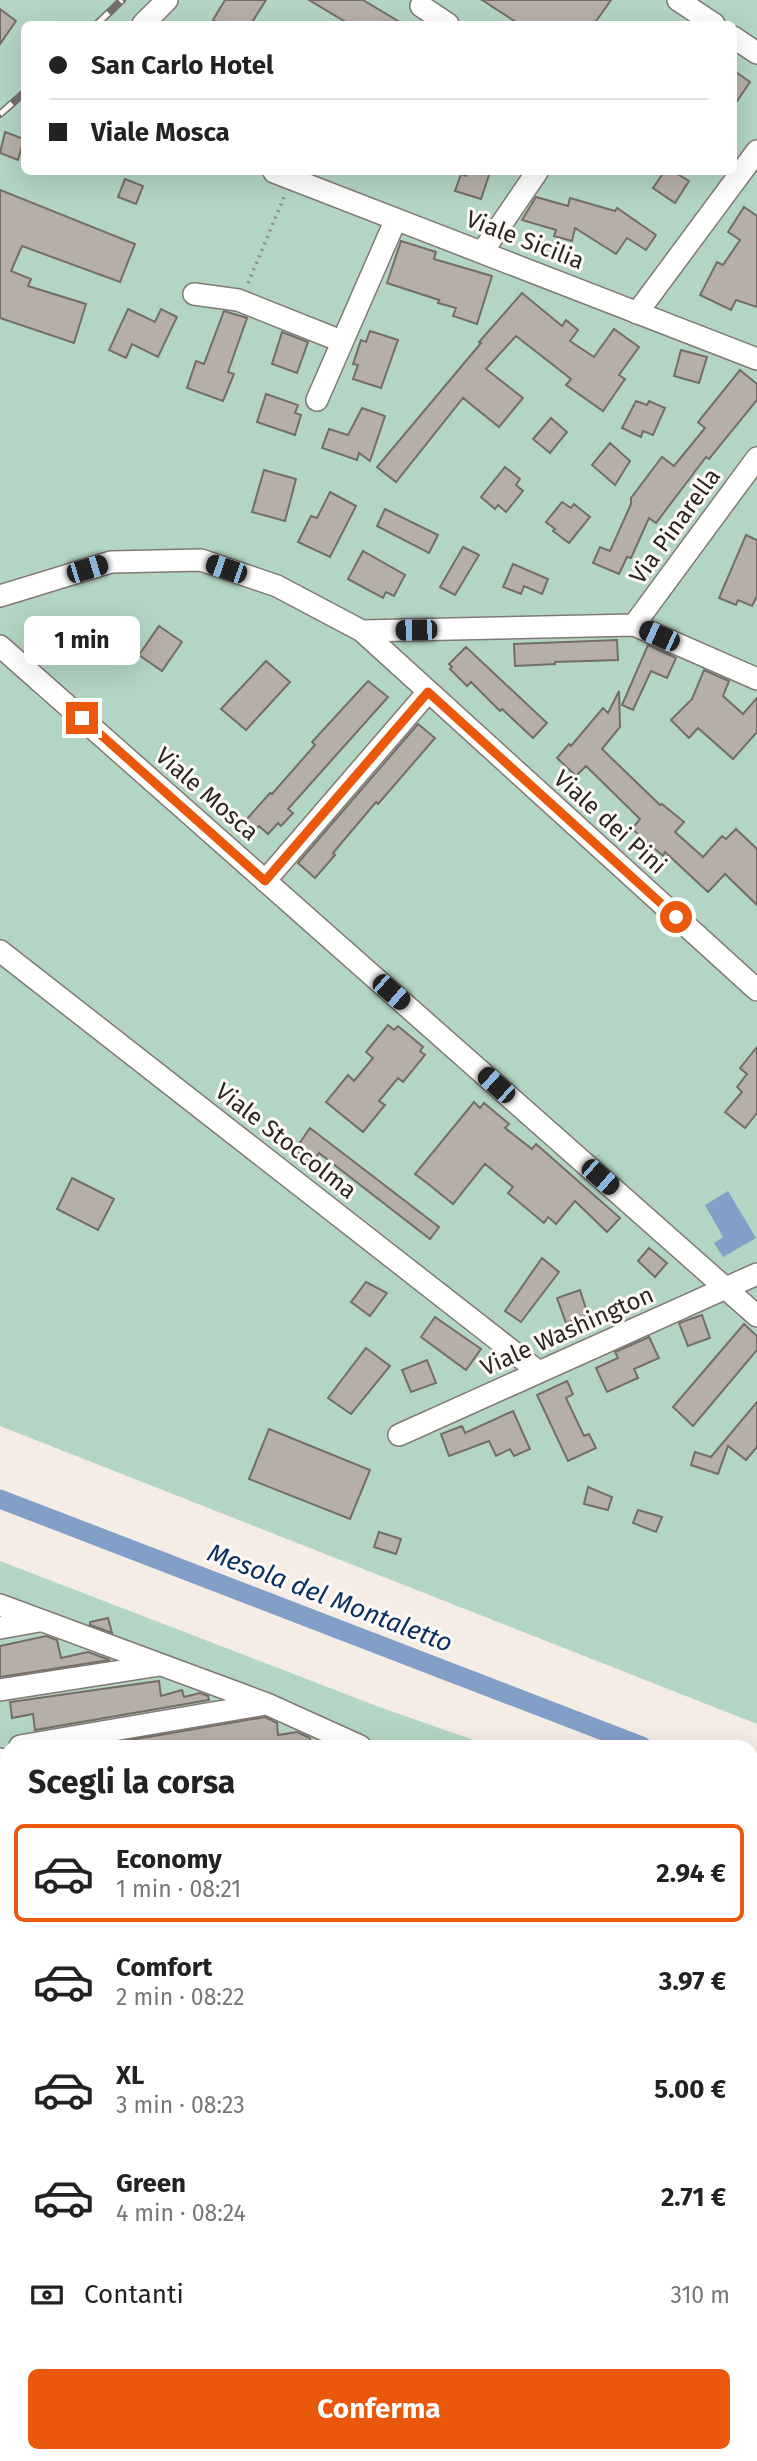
<!DOCTYPE html>
<html lang="it">
<meta charset="utf-8">
<style>
:root{--surface:#fff;--page:#f2f2f2;--text:#222;--muted:#767676;--line:#e0e0e0;--accent:#ea580c}
body{margin:0;font-family:"Fira Sans",sans-serif;background:var(--page);color:var(--text);height:100vh;display:flex;flex-direction:column;font-size:26px;white-space:nowrap}
*{box-sizing:border-box;margin:0}
p{font-size:23px;color:var(--muted)}
.icon{flex:none;width:38px;height:38px;fill:none;stroke:currentColor;stroke-width:2;stroke-linecap:round;stroke-linejoin:round}
.map{position:relative;flex:1;overflow:hidden}
.details{position:absolute;left:0px;top:1740px;width:758px;height:723px;display:flex;flex-direction:column;background:var(--surface);border-radius:21px 21px 0 0;box-shadow:0 7px 28px #0002}
.details>*{flex:none}
.banner{position:absolute;left:21px;top:21px;width:716px;height:154px;border-radius:10px;box-shadow:0 7px 28px #0002;display:grid;align-content:center;height:154px;padding:0 28px;background:var(--surface)}
.end{position:absolute;width:32px;height:32px;margin:-16px;border:9px solid #ea580c;background:#fff;box-shadow:0 0 0 4px #fff}
.from{border-radius:50%}
.bubble{position:absolute;height:49px;border-radius:10px;background:var(--surface);box-shadow:0 7px 28px #0002;font-size:23px;font-weight:700;line-height:49px;text-align:center}
.car{position:absolute;width:21px;height:42px;margin:-21px -10px;border-radius:9px;box-shadow:0 0 5px 2px #0007;background:linear-gradient(#222 24%,#8ab4d8 0 40%,#222 0 76%,#8ab4d8 0 86%,#222 0)}
.banner b{display:flex;align-items:center;gap:24px;height:66px;font-size:26px}
.banner b+b{border-top:2px solid var(--line)}
.banner i{width:18px;height:18px;background:var(--text)}
ul{padding:0;list-style:none}
li{display:flex;align-items:center;gap:21px;height:98px;margin:0 14px 10px;padding:0 14px;border:4px solid transparent;border-radius:10px}
li div{flex:1}
li b{display:block;font-size:26px}
li em{font-style:normal;font-weight:700}
li.selected{border-color:var(--accent)}
li>.icon{width:63px;height:63px;stroke-width:1.5}
h2{padding:0 28px;font-size:32px;line-height:84px}
.pay{display:flex;align-items:center;gap:18px;height:77px;padding:0 28px;font-size:26px}
.pay p{margin-inline-start:auto}
.cta{display:flex;gap:14px;margin-top:auto;padding:14px 28px}
.cta a{flex:1;height:80px;border-radius:10px;background:var(--accent);color:#fff;font-size:28px;font-weight:700;line-height:80px;text-align:center}
.map>svg:first-child{display:block}
.green{fill:#b3d5c3;fill-rule:evenodd}
.water{fill:#829fc7}
.lines{fill:none;stroke-linecap:round;stroke-linejoin:round}
.canal{stroke:#829fc7;stroke-width:19}
.building{fill:#b5afa7;stroke:#746e67;stroke-width:2}
.minor-casing{stroke:#827974;stroke-width:24}
.path{stroke:#938c88;stroke-width:3.5;stroke-dasharray:2 5;stroke-linecap:butt}
.minor{stroke:#fff;stroke-width:21}
.rail-casing{stroke:#756f6b;stroke-width:8}
.rail{stroke:#fefaf8;stroke-width:5;stroke-dasharray:16;stroke-linecap:butt}
.route{stroke:#ea580c;stroke-width:9}
.labels{text-anchor:middle;dominant-baseline:central;stroke-width:6;stroke-linejoin:round;paint-order:stroke}
.street-label{font-size:24px;fill:#2a2624;stroke:#fefaf8}
.water-label{font-size:26px;font-style:italic;fill:#093061;stroke:#fefaf8}
</style>
<div class="map">
<svg width="757" height="2461" viewBox="0 0 757 2461">
<rect width="100%" height="100%" fill="#f6ece6"/>
<path class="green" d="M0,0H757V1724L0,1426ZM24,24H733V172H24Z
M0,1561L382,1708L491,1746H7V2195L0,2204Z
M751,1839L757,1841V1893L751,1890Z"/>
<path class="water" d="M728,1191L756,1238L723,1257L714,1243L723,1237L705,1205Z"/>
<g class="lines">
<path class="canal" d="M0,1499L642,1746
M751,1788L757,1791"/>
</g>
<path class="building" d="M225,0H266L251,24H220L213,20Z
M309,0H363L403,24H349Z
M482,0H611L594,24H519Z
M0,9L16,21L0,44Z
M733,70L750,82L733,107Z
M5,132L24,139L18,160L0,153Z
M468,172H490L481,199L455,191L461,174L466,176Z
M664,172H674L689,181L675,203L653,188Z
M125,179L143,186L136,204L118,197Z
M0,190L135,244L120,282L22,246L11,271L31,279L28,286L86,304L74,343L0,318Z
M536,197L568,206L570,198L615,211L617,208L656,235L646,250L627,238L616,254L575,228L572,241L554,236L556,230L522,220Z
M744,207L757,216V307L736,300L731,310L700,295L717,262L723,265L740,240L728,232Z
M401,241L436,252L434,259L492,276L477,324L453,316L456,308L438,303L439,300L387,283Z
M522,293L562,326L566,320L578,330L570,341L594,357L614,329L639,347L619,375L625,379L603,411L566,385L571,379L516,336L486,369L523,398L499,427L463,398L396,482L377,467L481,343L479,342Z
M128,309L155,322L161,309L177,317L158,357L132,344L126,358L109,350Z
M224,311L247,318L228,372L234,374L223,401L187,388L196,361L204,364Z
M370,331L398,340L381,388L353,379L358,365L353,364L361,340L366,342Z
M282,332L308,342L297,373L272,364Z
M681,350L707,357L699,383L674,376Z
M740,370L757,384V400L709,459L706,457L656,523L649,518L631,558L627,557L619,574L593,563L600,547L610,551L631,504V498L662,457L674,466L705,428L698,422Z
M266,394L298,405L295,413L301,415L295,435L257,422Z
M636,401L647,405L649,401L665,408L653,435L643,431L641,437L622,428Z
M362,408L385,416L370,461L359,453L357,460L322,448L329,429L348,435Z
M551,418L567,432L550,453L533,439Z
M610,443L630,461L615,485L592,465Z
M505,467L520,479L516,485L523,491L506,512L498,505L495,509L481,497Z
M264,470L296,479L285,521L252,512Z
M330,492L356,506L330,557L298,542L311,516L317,518Z
M562,502L571,508L574,504L590,517L569,543L553,531L555,529L546,522Z
M385,509L438,535L429,553L377,526Z
M746,535L757,540V596L752,606L738,600L736,605L719,598Z
M463,547L479,555L455,595L440,587Z
M363,551L405,575L394,596L386,592L383,598L348,579Z
M513,564L548,579L542,594L524,586L521,594L503,587Z
M159,626L182,642L162,671L139,655Z
M617,640L618,660L555,662V664L515,666L514,644Z
M648,645L676,658L667,678L651,671L633,710L622,705Z
M466,647L547,723L533,738L502,709L500,711L471,682L467,686L450,669L452,667L449,664Z
M266,661L290,682L246,730L221,709Z
M704,670L729,681L723,696L743,714L757,698V732L733,759L698,728L689,738L671,720L692,699Z
M368,681L388,697L288,809L293,813L281,826L278,823L268,834L259,826L256,829L246,820L270,793L272,794L315,745L312,742Z
M619,691L620,727L602,749L660,805L662,804L684,822L675,832L703,857L722,836L726,839L736,829L757,849V905L725,874L708,892L665,852L663,856L632,829L640,819L586,766L576,776L557,758L569,744L571,746L603,708L608,713Z
M418,724L435,738L378,804L376,802L333,853L335,855L315,878L298,863Z
M388,1025L394,1030L398,1026L423,1047L420,1051L425,1055L403,1082L398,1078L379,1101L385,1105L363,1132L326,1102L348,1075L354,1081L373,1058L366,1052Z
M757,1047V1113L745,1128L725,1112L742,1092L737,1087L747,1074L740,1068Z
M474,1102L480,1108L484,1103L509,1124L505,1128L532,1149L536,1144L620,1218L607,1232L575,1201L556,1224L548,1217L544,1223L508,1193L513,1187L485,1164L453,1204L427,1183L415,1174Z
M310,1128L439,1227L430,1239L319,1153L313,1162L299,1153L303,1147L299,1144Z
M72,1178L114,1199L98,1230L57,1209Z
M649,1248L667,1263L655,1277L638,1261Z
M542,1258L559,1272L521,1322L505,1311Z
M366,1282L387,1293L370,1316L351,1302Z
M580,1290L588,1315L566,1323L557,1298Z
M702,1315L710,1338L688,1346L679,1323Z
M435,1317L481,1349L466,1370L421,1337Z
M744,1324L757,1336V1350L693,1426L673,1407Z
M649,1337L659,1358L634,1369L638,1378L607,1392L596,1368L618,1358L615,1352Z
M366,1348L390,1366L351,1414L328,1398Z
M427,1360L436,1383L411,1392L402,1370Z
M567,1381L573,1394L566,1398L584,1436L589,1434L596,1448L568,1461L537,1395Z
M757,1402V1447L746,1460L728,1446L718,1474L691,1465L695,1452L711,1457Z
M513,1411L530,1449L514,1456L510,1449L496,1456L489,1441L449,1456L441,1434L462,1426L465,1433Z
M269,1429L370,1470L350,1519L249,1479Z
M588,1487L612,1497L608,1510L584,1504Z
M638,1510L662,1517L656,1532L633,1523Z
M379,1532L401,1539L396,1554L374,1547Z
M108,1618L112,1633L90,1625V1622Z
M46,1636L57,1640L61,1658L88,1652L110,1660L0,1677V1646Z
M159,1681L161,1696L182,1690L184,1697L200,1693L208,1696L209,1700L35,1730L33,1714L12,1718L10,1702Z
M265,1717L277,1723L278,1735L297,1732L310,1738L311,1745L95,1746Z"/>
<g class="lines">
<g class="minor-casing">
<path id="minor" d="M678,0L714,24
M421,6L448,24
M143,24L167,0
M733,37L757,53
M274,172L757,359
M483,251L537,172
M194,294L238,300L341,341
M637,313L757,151
M317,400L396,219
M0,596L111,562L201,560L277,586L362,631L757,990
M634,625L757,458
M362,631L634,625L757,679
M0,646L757,1316
M265,881L428,692
M0,951L539,1372
M399,1435L757,1274
M0,1605L267,1704L360,1746
M0,1628L39,1621
M0,1690L160,1665
M20,1746L266,1704
M0,1759L7,1761
M0,1842L7,1845
M0,1898L7,1901
M751,1915L757,1917
M0,1946L7,1941
M0,1997L7,2002
M0,2100L7,2103
M751,2133L757,2138
M0,2181L7,2172
M408,2455L415,2461
M209,2461L214,2455"/>
</g>
<path class="path" d="M248,283L284,197"/>
<use href="#minor" class="minor"/>
<g class="rail-casing">
<path id="rail" d="M97,24L122,0
M0,114L24,93"/>
</g>
<use href="#rail" class="rail"/>
</g>
<g class="lines">
<path class="route" d="M82,718L265,881L428,692L676,917"/>
</g>
<g class="labels">
<g class="street-label">
<text transform="translate(525 240) rotate(21)">Viale Sicilia</text>
<text transform="translate(675 526) rotate(-54)">Via Pinarella</text>
<text transform="translate(207 794) rotate(41)">Viale Mosca</text>
<text transform="translate(610 822) rotate(42)">Viale dei Pini</text>
<text transform="translate(286 1141) rotate(38)">Viale Stoccolma</text>
<text transform="translate(567 1331) rotate(-24)">Viale Washington</text>
</g>
<g class="water-label">
<text transform="translate(330 1598) rotate(21)">Mesola del Montaletto</text>
</g>
</g>
</svg>
<i class="end from" style="left:676px;top:917px"></i>
<i class="end" style="left:82px;top:718px"></i>
<div class="bubble" style="left:24px;top:616px;width:116px">1 min</div>
<i class="car" style="left:87px;top:569px;rotate:73deg"></i>
<i class="car" style="left:226px;top:569px;rotate:289deg"></i>
<i class="car" style="left:416px;top:630px;rotate:269deg"></i>
<i class="car" style="left:659px;top:636px;rotate:294deg"></i>
<i class="car" style="left:391px;top:992px;rotate:131deg"></i>
<i class="car" style="left:496px;top:1085px;rotate:312deg"></i>
<i class="car" style="left:600px;top:1177px;rotate:131deg"></i>
<div class="banner">
<b><i class="from"></i>San Carlo Hotel</b>
<b><i></i>Viale Mosca</b>
</div>
<section class="details">
<h2>Scegli la corsa</h2>
<ul>
<li class="selected"><svg class="icon" aria-label="car" viewBox="0 0 24 24"><path d="M5 17H2v-5l4-1 3-4h7l3 4 3 1v5h-3M9 17h6M6 11h13"/><circle cx="7" cy="17" r="2"/><circle cx="17" cy="17" r="2"/></svg><div><b>Economy</b><p>1 min · 08:21</p></div><em>2.94 €</em></li>
<li><svg class="icon" aria-label="car" viewBox="0 0 24 24"><path d="M5 17H2v-5l4-1 3-4h7l3 4 3 1v5h-3M9 17h6M6 11h13"/><circle cx="7" cy="17" r="2"/><circle cx="17" cy="17" r="2"/></svg><div><b>Comfort</b><p>2 min · 08:22</p></div><em>3.97 €</em></li>
<li><svg class="icon" aria-label="car" viewBox="0 0 24 24"><path d="M5 17H2v-5l4-1 3-4h7l3 4 3 1v5h-3M9 17h6M6 11h13"/><circle cx="7" cy="17" r="2"/><circle cx="17" cy="17" r="2"/></svg><div><b>XL</b><p>3 min · 08:23</p></div><em>5.00 €</em></li>
<li><svg class="icon" aria-label="car" viewBox="0 0 24 24"><path d="M5 17H2v-5l4-1 3-4h7l3 4 3 1v5h-3M9 17h6M6 11h13"/><circle cx="7" cy="17" r="2"/><circle cx="17" cy="17" r="2"/></svg><div><b>Green</b><p>4 min · 08:24</p></div><em>2.71 €</em></li>
</ul>
<div class="pay"><svg class="icon" aria-label="cash" viewBox="0 0 24 24"><path d="M3 7h18v10H3z"/><circle cx="12" cy="12" r="2"/></svg>Contanti<p>310 m</p></div>
<div class="cta"><a>Conferma</a></div>
</section>
</div>
